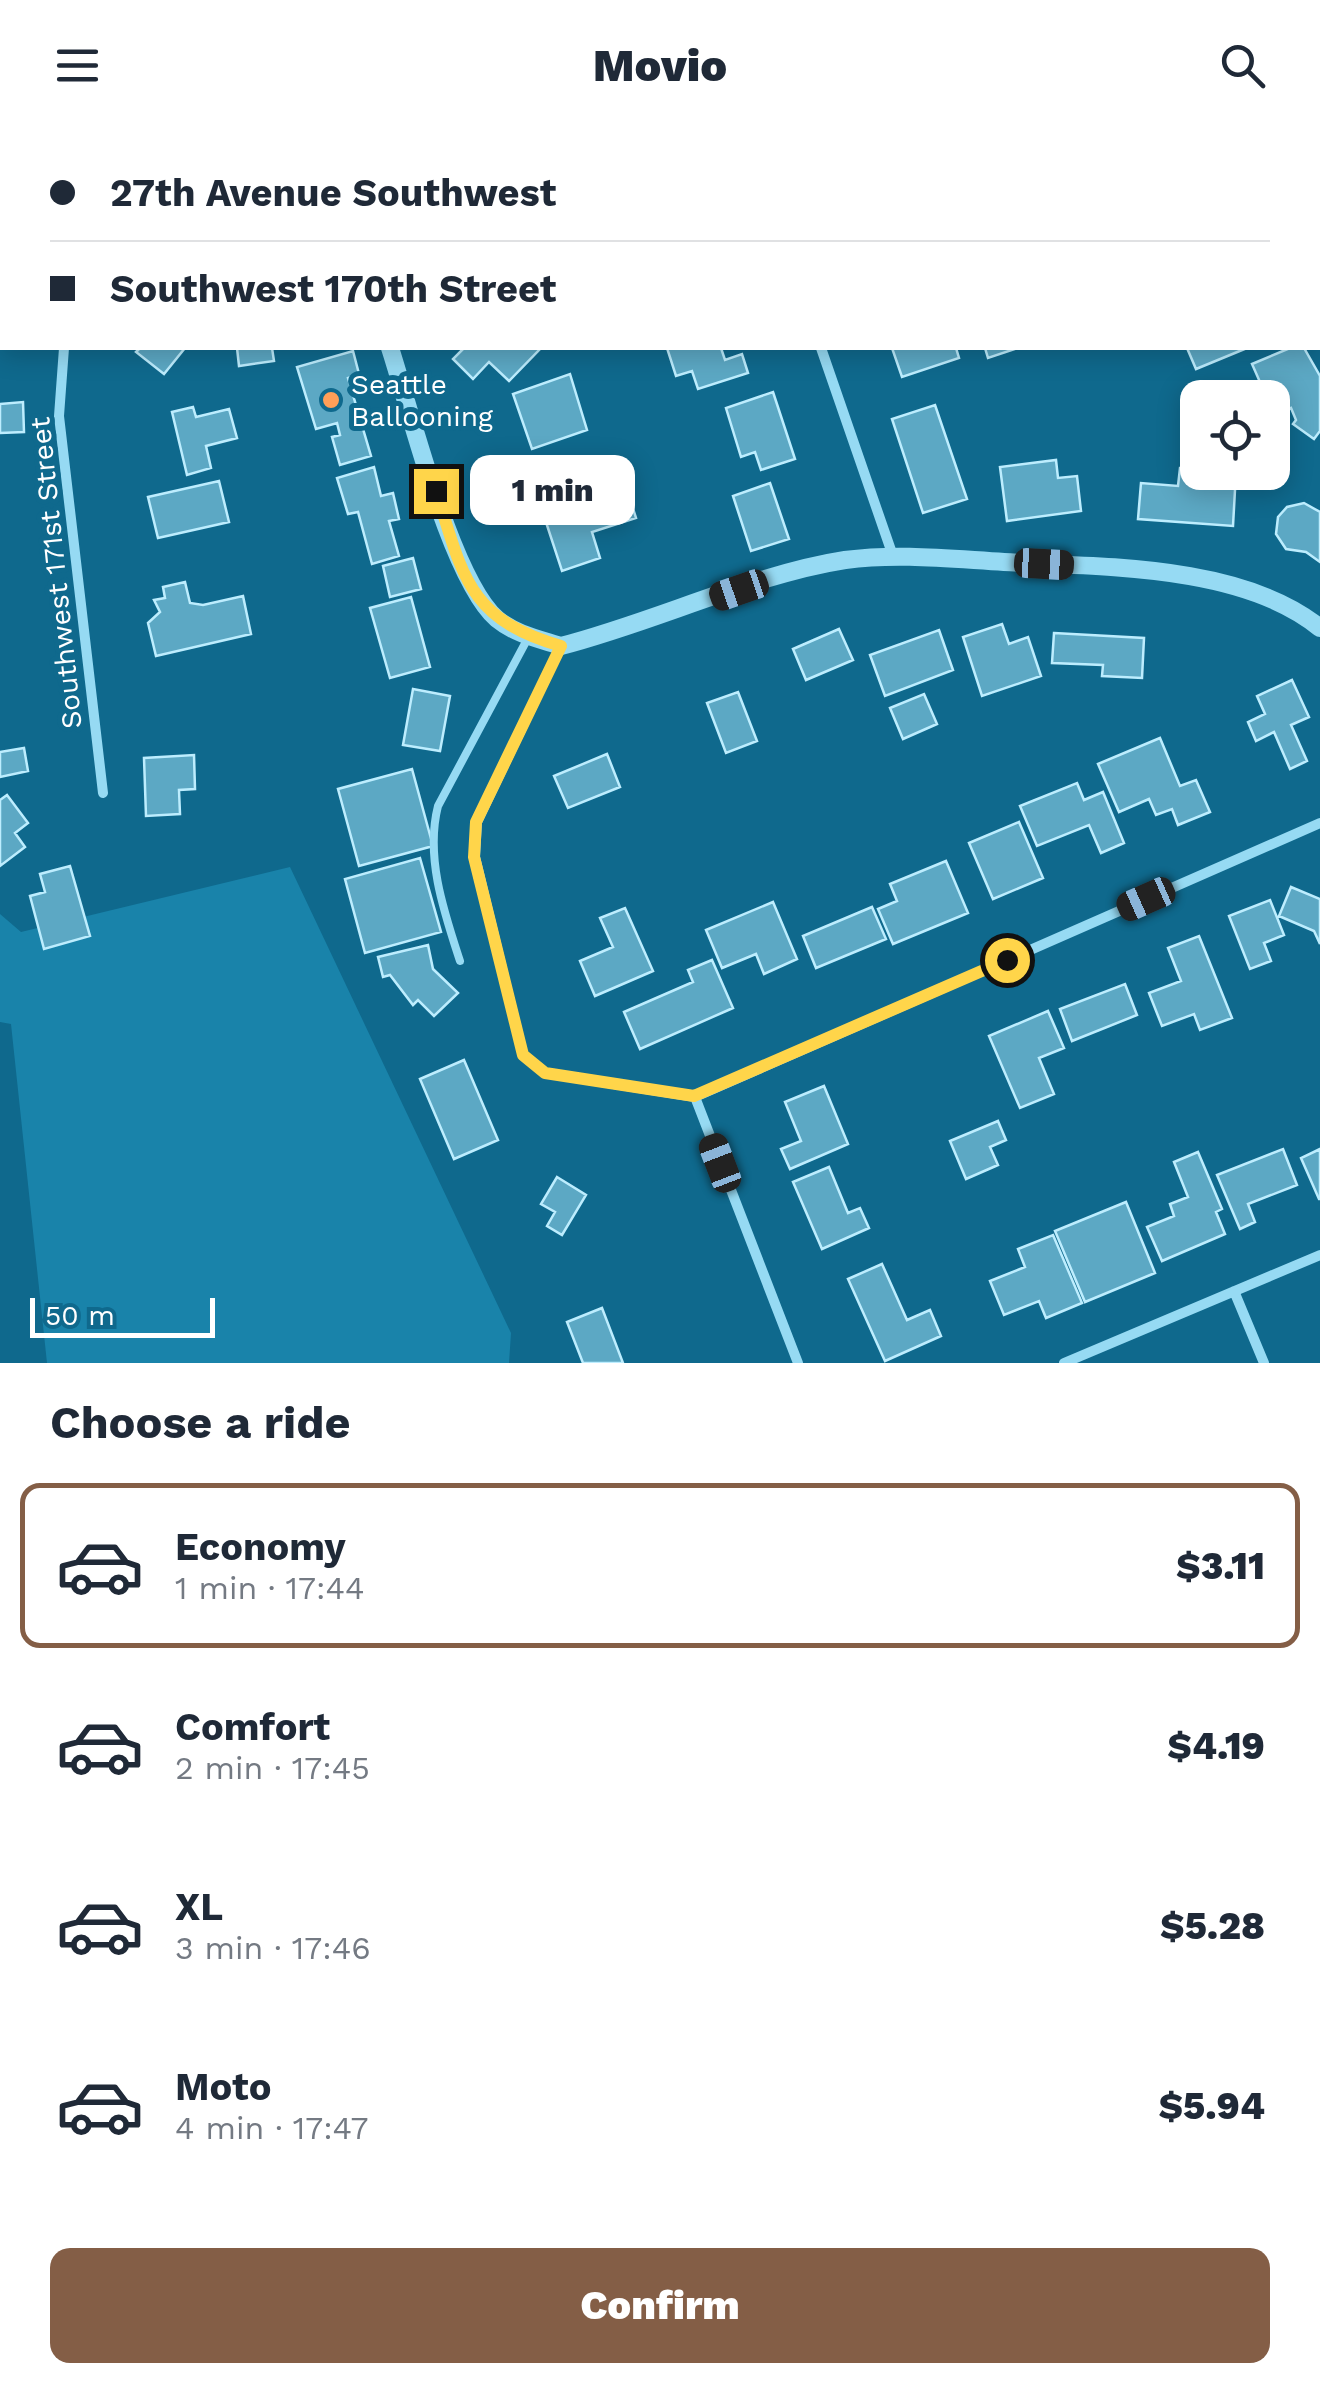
<!DOCTYPE html>
<meta charset="utf-8">
<style>
:root{--surface:#fff;--page:#f2f2f3;--text:#1f2937;--muted:#747a83;--line:#e0e1e3;--accent:#845e46}
body{margin:0;font-family:"Work Sans",sans-serif;background:var(--page);color:var(--text);height:100vh;display:flex;flex-direction:column;font-size:38px;white-space:nowrap}
*{box-sizing:border-box;margin:0}
p{font-size:32px;color:var(--muted)}
.icon{flex:none;width:55px;height:55px;fill:none;stroke:currentColor;stroke-width:2;stroke-linecap:round;stroke-linejoin:round}
.map{position:relative;height:1233px;overflow:hidden}
.details{display:flex;flex-direction:column;background:var(--surface);flex:1}
.details>*{flex:none}
.banner{position:absolute;left:0px;top:0px;width:1320px;height:220px;box-shadow:0 5px 25px #0003;display:grid;align-content:center;height:220px;padding:0 50px;background:var(--surface)}
.tools{position:absolute;left:1180px;top:250px;display:grid;gap:20px}
.tools a{display:grid;place-items:center;width:110px;height:110px;border-radius:20px;background:var(--surface);box-shadow:0 5px 25px #0003;font-size:50px}
.scale{position:absolute;left:30px;bottom:25px;width:185px;box-sizing:border-box;padding-left:10px;border:5px solid #fff;border-top:0;font-size:28px;line-height:35px;white-space:nowrap;color:#fff;-webkit-text-stroke:8px #0f698d;paint-order:stroke}
.end{position:absolute;width:45px;height:45px;margin:-22px;border:12px solid #ffd54a;background:#111;box-shadow:0 0 0 5px #111}
.from{border-radius:50%}
.bubble{position:absolute;height:70px;border-radius:20px;background:var(--surface);box-shadow:0 5px 25px #0003;font-size:32px;font-weight:800;line-height:70px;text-align:center}
.car{position:absolute;width:30px;height:60px;margin:-30px -15px;border-radius:12px;box-shadow:0 0 8px 2px #0007;background:linear-gradient(#222 24%,#8ab4d8 0 40%,#222 0 76%,#8ab4d8 0 86%,#222 0)}
.banner b{display:flex;align-items:center;gap:35px;height:95px;font-size:38px}
.banner b+b{border-top:2px solid var(--line)}
.banner i{width:25px;height:25px;background:var(--text)}
ul{padding:0;list-style:none}
li{display:flex;align-items:center;gap:30px;height:165px;margin:0 20px 15px;padding:0 30px;border:5px solid transparent;border-radius:20px}
li div{flex:1}
li b{display:block;font-size:38px}
li em{font-style:normal;font-weight:800}
li.on{border-color:var(--accent)}
li>.icon{width:90px;height:90px;stroke-width:1.5}
h2{padding:0 50px;font-size:45px;line-height:120px}
.action{display:flex;gap:20px;margin-top:auto;padding:20px 50px}
.action a{flex:1;height:115px;border-radius:20px;background:var(--accent);color:#fff;font-size:40px;font-weight:800;line-height:115px;text-align:center}
header{display:flex;justify-content:space-between;align-items:center;height:130px;padding:0 50px;background:var(--surface);font-size:45px;font-weight:800}
.map>svg:first-child{display:block}
.green{fill:#1983aa}
.building{fill:#5ca8c4;stroke:#bdedfe;stroke-width:2.5}
.lines{fill:none;stroke-linecap:round;stroke-linejoin:round}
.service{stroke:#96daf3;stroke-width:8}
.minor{stroke:#96daf3;stroke-width:10}
.tertiary{stroke:#96daf3;stroke-width:18}
.route{stroke:#ffd54a;stroke-width:12}
.poi-dot{fill:#ff9f58;stroke:#0f698d;stroke-width:4}
.labels{text-anchor:middle;dominant-baseline:central;stroke-width:10;stroke-linejoin:round;paint-order:stroke}
.poi-label{font-size:28px;fill:#fff;stroke:#0f698d;text-anchor:start}
.street-label{font-size:28px;fill:#fff;stroke:#0f698d}
</style>
<header><svg class="icon" aria-label="menu" viewBox="0 0 24 24"><path d="M4 6h16M4 12h16M4 18h16"/></svg>Movio<svg class="icon" aria-label="search" viewBox="0 0 24 24"><circle cx="10" cy="10" r="6"/><path d="M15 15l6 6"/></svg></header>
<div class="map">
<svg width="1320" height="1233" viewBox="0 0 1320 1233">
<rect width="100%" height="100%" fill="#0f698d"/>
<path class="green" d="M290,737L511,1203L509,1233H47L11,894L0,892V784L21,802Z"/>
<path class="building" d="M0,0H41V2H2L0,34Z
M372,0H442L434,2Z
M140,218H185L164,244L136,222Z
M237,218H272L274,231L239,236Z
M464,218H541L509,251L489,232L473,249L453,229Z
M667,218H721L725,230L742,224L748,243L698,259L692,241L676,246Z
M892,218H956L959,228L902,247Z
M985,218H1018L988,228Z
M1187,218H1247L1196,239Z
M1290,218H1304L1320,246V301L1314,309L1293,294L1296,290L1291,278L1274,285L1272,268H1267L1252,234Z
M353,221L359,244L348,248L371,326L340,335L332,307L340,305L337,293L316,299L297,237Z
M570,244L587,300L532,319L513,264Z
M773,262L795,329L761,340L755,322L741,327L726,278Z
M23,272L24,302L0,303V274Z
M935,275L967,369L923,383L892,289Z
M193,277L196,287L229,279L237,308L206,316L211,338L187,345L172,282Z
M1056,330L1058,348L1077,346L1081,381L1007,391L1000,337Z
M374,337L381,366L393,363L399,389L389,391L399,426L372,434L358,382L348,384L337,348Z
M1180,338L1236,342L1233,396L1138,389L1141,353L1178,356Z
M219,351L229,392L158,408L148,367Z
M625,353L636,388L592,402L600,428L562,441L542,380Z
M770,353L789,409L751,421L733,366Z
M1304,373L1320,382V432L1306,422L1286,419L1276,404L1278,387L1287,377Z
M413,428L421,459L390,467L383,436Z
M185,452L190,473L203,475L243,466L251,504L156,526L148,493L160,482L154,470L165,468L163,457Z
M411,467L430,537L390,548L370,478Z
M1002,494L1009,514L1028,507L1041,546L982,566L963,507Z
M839,499L853,530L806,550L793,519Z
M939,500L953,540L885,566L870,525Z
M1054,503L1144,508L1142,548L1102,546L1103,535L1052,533Z
M1292,550L1309,587L1291,595L1307,631L1290,639L1274,602L1256,611L1248,592L1265,584L1257,566Z
M413,559L450,566L440,621L403,615Z
M738,562L757,611L726,623L707,573Z
M924,564L937,594L903,609L890,578Z
M1160,608L1180,656L1196,650L1210,682L1178,695L1172,679L1156,685L1149,669L1119,682L1098,634Z
M24,618L28,641L0,647V622Z
M607,624L620,657L568,678L554,646Z
M194,625L195,659L179,660L180,684L146,686L144,628Z
M412,639L433,716L359,736L338,659Z
M1077,653L1084,670L1103,662L1124,713L1101,723L1089,695L1037,716L1020,676Z
M7,665L28,693L15,703L25,717L0,736V670Z
M1019,692L1043,748L993,769L969,713Z
M420,728L441,802L365,823L345,749Z
M946,731L968,783L893,814L878,779L897,771L890,754Z
M70,736L90,806L44,819L30,766L45,762L40,744Z
M1291,757L1320,769V814L1314,801L1279,786Z
M1270,770L1284,805L1264,813L1271,831L1250,839L1229,786Z
M773,772L797,829L764,844L756,824L722,838L706,800Z
M872,777L886,809L816,838L803,806Z
M625,778L653,841L595,866L580,831L613,817L600,788Z
M1199,806L1232,888L1200,900L1194,884L1162,896L1149,863L1181,851L1168,818Z
M428,815L433,839L458,863L434,886L418,870L413,875L390,845L383,847L378,827Z
M712,830L733,878L640,919L624,882L693,852L688,840Z
M1125,854L1137,885L1072,911L1060,879Z
M1048,881L1064,918L1039,928L1054,964L1020,978L989,906Z
M464,930L498,1010L454,1029L420,949Z
M824,956L848,1014L790,1039L781,1019L801,1011L785,972Z
M998,991L1006,1010L990,1017L998,1035L966,1049L950,1011Z
M1283,1019L1297,1055L1248,1074L1255,1092L1240,1099L1217,1045Z
M1320,1019V1069H1319L1301,1028Z
M1198,1022L1222,1079L1216,1082L1225,1104L1162,1131L1147,1097L1174,1086L1170,1074L1188,1067L1174,1032Z
M829,1037L848,1083L860,1078L869,1098L822,1119L793,1052Z
M557,1047L586,1065L562,1105L547,1096L555,1082L541,1074Z
M1126,1072L1155,1143L1085,1172L1055,1101Z
M1053,1105L1082,1173L1046,1188L1039,1171L1004,1185L990,1151L1025,1137L1018,1119Z
M882,1134L907,1190L930,1180L941,1206L885,1231L848,1149Z
M602,1178L623,1233H583L567,1192Z"/>
<g class="lines">
<path class="service" d="M460,831C444,782 425,727 438,676L529,506"/>
<path class="minor" d="M74,0V2
M747,0V2
M1258,0L1259,2
M1318,133L1320,137
M64,218L59,286L103,663
M821,218L893,426
M561,516L477,692L475,727L523,925L545,943L695,967L798,1233
M695,967L1320,693
M1234,1161L1264,1233
M1064,1233L1320,1125"/>
<path class="tertiary" d="M320,0L321,2
M390,218C411,282 451,449 497,489C515,504 539,509 561,516C652,493 754,444 845,430C898,423 951,429 1004,432C1100,437 1242,434 1320,498"/>
</g>
<g class="lines">
<path class="route" d="M436,361C463,445 467,489 561,516L476,692L474,727L523,925L545,943L694,966L1007,830"/>
</g>
<circle class="poi-dot" cx="331" cy="270" r="10"/>
<g class="labels">
<g class="poi-label">
<text x="351" y="254">Seattle<tspan x="351" dy="32">Ballooning</tspan></text>
</g>
<g class="street-label">
<text transform="translate(56 443) rotate(-96)">Southwest 171st Street</text>
</g>
</g>
</svg>
<div class="tools">
<a><svg class="icon" aria-label="locate" viewBox="0 0 24 24"><circle cx="12" cy="12" r="6"/><path d="M12 2v4M12 18v4M2 12h4M18 12h4"/></svg></a>
</div>
<div class="scale">50 m</div>
<i class="end from" style="left:1007px;top:830px"></i>
<i class="end" style="left:436px;top:361px"></i>
<div class="bubble" style="left:470px;top:325px;width:165px">1 min</div>
<i class="car" style="left:1044px;top:434px;rotate:93deg"></i>
<i class="car" style="left:739px;top:460px;rotate:251deg"></i>
<i class="car" style="left:1146px;top:769px;rotate:246deg"></i>
<i class="car" style="left:720px;top:1033px;rotate:339deg"></i>
<div class="banner">
<b><i class="from"></i>27th Avenue Southwest</b>
<b><i></i>Southwest 170th Street</b>
</div>
</div>
<section class="details">
<h2>Choose a ride</h2>
<ul>
<li class="on"><svg class="icon" aria-label="car" viewBox="0 0 24 24"><path d="M5 17H2v-5l4-1 3-4h7l3 4 3 1v5h-3M9 17h6M6 11h13"/><circle cx="7" cy="17" r="2"/><circle cx="17" cy="17" r="2"/></svg><div><b>Economy</b><p>1 min · 17:44</p></div><em>$3.11</em></li>
<li><svg class="icon" aria-label="car" viewBox="0 0 24 24"><path d="M5 17H2v-5l4-1 3-4h7l3 4 3 1v5h-3M9 17h6M6 11h13"/><circle cx="7" cy="17" r="2"/><circle cx="17" cy="17" r="2"/></svg><div><b>Comfort</b><p>2 min · 17:45</p></div><em>$4.19</em></li>
<li><svg class="icon" aria-label="car" viewBox="0 0 24 24"><path d="M5 17H2v-5l4-1 3-4h7l3 4 3 1v5h-3M9 17h6M6 11h13"/><circle cx="7" cy="17" r="2"/><circle cx="17" cy="17" r="2"/></svg><div><b>XL</b><p>3 min · 17:46</p></div><em>$5.28</em></li>
<li><svg class="icon" aria-label="car" viewBox="0 0 24 24"><path d="M5 17H2v-5l4-1 3-4h7l3 4 3 1v5h-3M9 17h6M6 11h13"/><circle cx="7" cy="17" r="2"/><circle cx="17" cy="17" r="2"/></svg><div><b>Moto</b><p>4 min · 17:47</p></div><em>$5.94</em></li>
</ul>
<div class="action"><a>Confirm</a></div>
</section>
